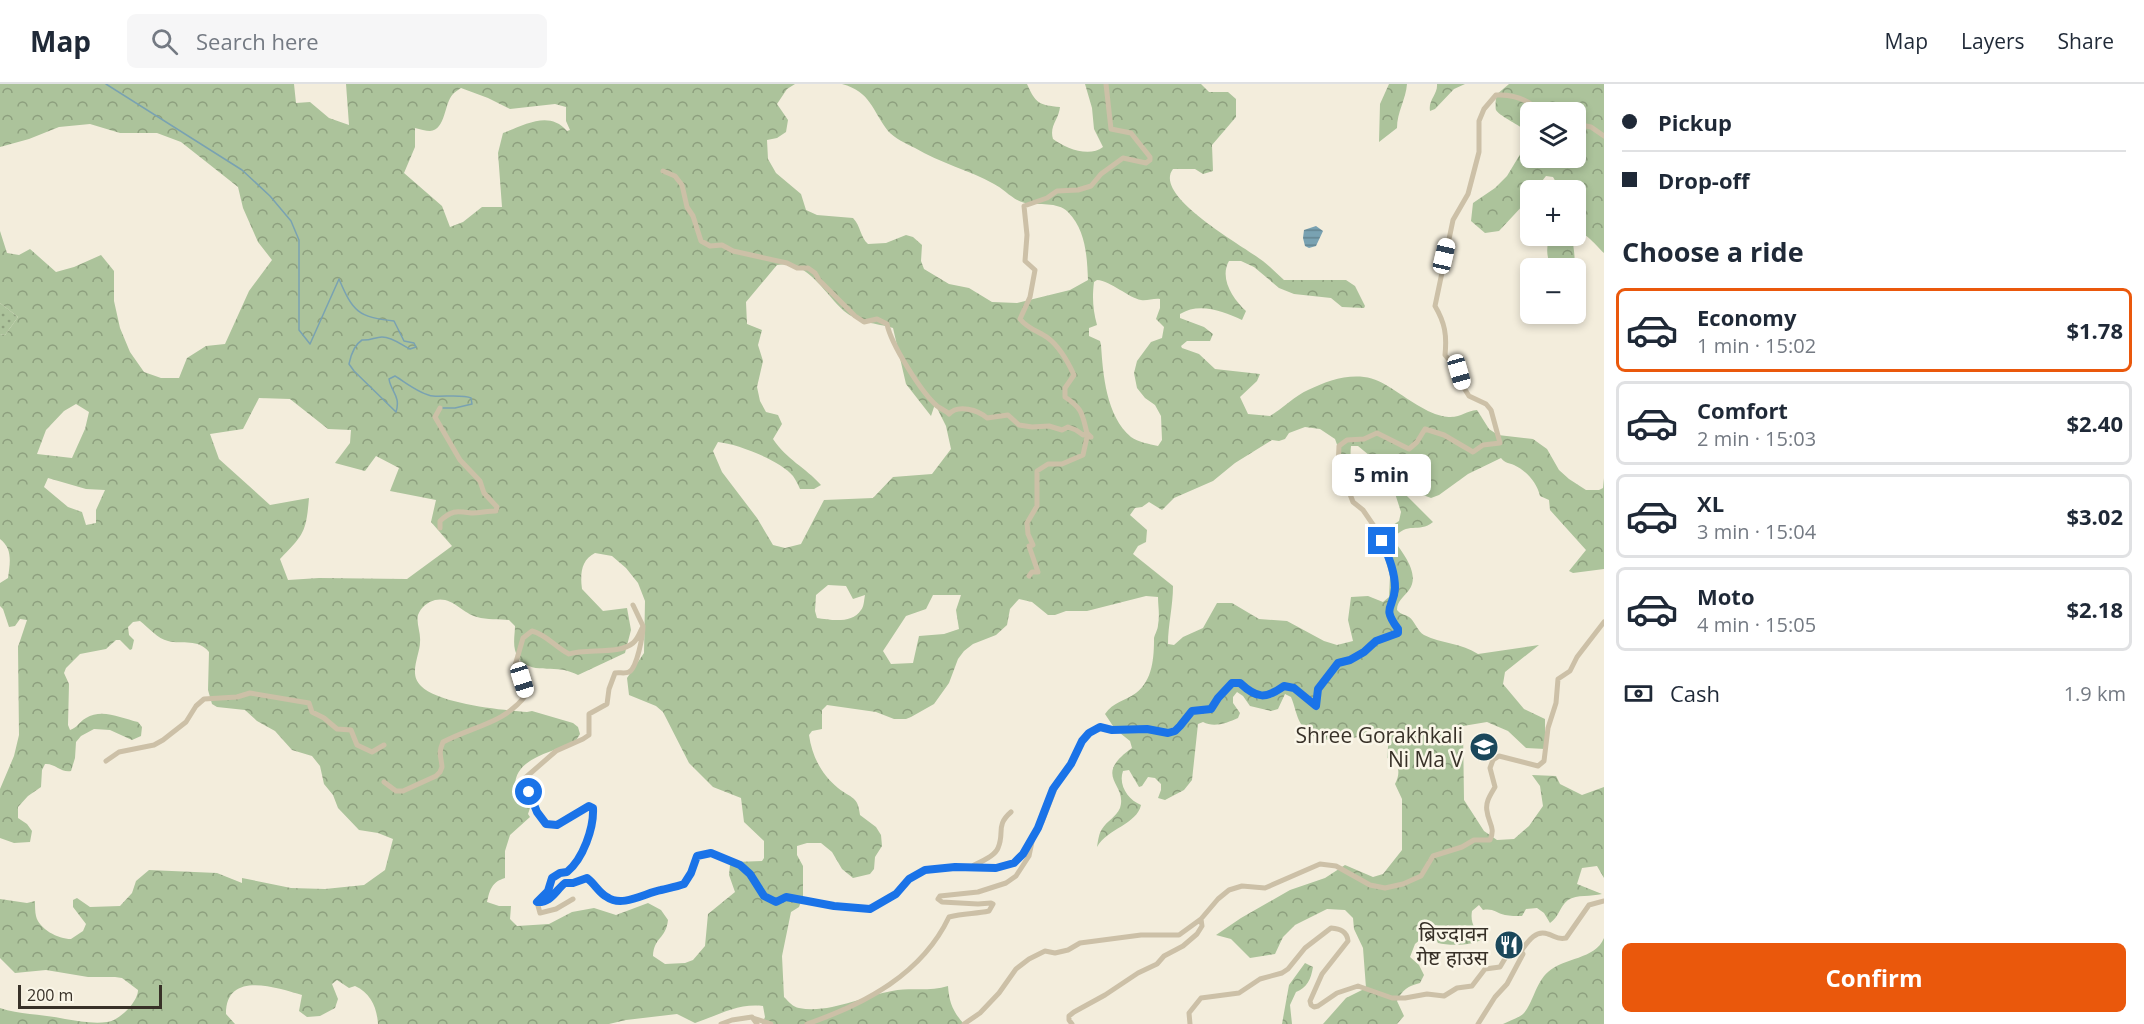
<!DOCTYPE html>
<meta charset="utf-8">
<style>
:root{--surface:#fff;--page:#f6f6f7;--text:#1f2937;--muted:#747a83;--line:#e0e1e3;--accent:#ea580c}
body{margin:0;font-family:"Open Sans","Noto Sans Devanagari",sans-serif;background:var(--page);color:var(--text);height:100vh;display:flex;flex-direction:column;font-size:22px;white-space:nowrap}
*{box-sizing:border-box;margin:0}
p{font-size:20px;color:var(--muted)}
.icon{flex:none;width:33px;height:33px;fill:none;stroke:currentColor;stroke-width:2;stroke-linecap:round;stroke-linejoin:round}
.map{position:relative;flex:1;overflow:hidden}
.drawer{display:flex;flex-direction:column;background:var(--surface);width:540px}
.drawer>*{flex:none}
.hud{display:grid;align-content:center;height:132px;padding:0 18px;background:var(--surface)}
.buttons{position:absolute;left:1520px;top:18px;display:grid;gap:12px}
.buttons a{display:grid;place-items:center;width:66px;height:66px;border-radius:9px;background:var(--surface);box-shadow:0 3px 9px #0003;font-size:30px}
.scale{position:absolute;left:18px;bottom:15px;width:144px;box-sizing:border-box;padding-left:6px;border:3px solid #383128;border-top:0;font-size:16px;line-height:21px;white-space:nowrap;color:#383128;-webkit-text-stroke:4px #faf6e8;paint-order:stroke}
.end{position:absolute;width:27px;height:27px;margin:-14px;border:8px solid #1a73e8;background:#fff;box-shadow:0 0 0 3px #fff}
.from{border-radius:50%}
.bubble{position:absolute;height:42px;border-radius:9px;background:var(--surface);box-shadow:0 3px 9px #0003;font-size:20px;font-weight:700;line-height:42px;text-align:center}
.car{position:absolute;width:18px;height:36px;margin:-18px -9px;border-radius:8px;box-shadow:0 0 4px 2px #0007;background:linear-gradient(#fff 24%,#345 0 40%,#fff 0 76%,#345 0 86%,#fff 0)}
.hud b{display:flex;align-items:center;gap:21px;height:57px;font-size:22px}
.hud b+b{border-top:2px solid var(--line)}
.hud i{width:15px;height:15px;background:var(--text)}
ul{padding:0;list-style:none}
li{display:flex;align-items:center;gap:18px;height:84px;margin:0 12px 9px;padding:0 6px;border:3px solid var(--line);border-radius:9px}
li div{flex:1}
li b{display:block;font-size:22px}
li em{font-style:normal;font-weight:700}
li.selected{border-color:var(--accent)}
li>.icon{width:54px;height:54px;stroke-width:1.5}
h2{padding:0 18px;font-size:27px;line-height:72px}
.pay{display:flex;align-items:center;gap:15px;height:66px;padding:0 18px;font-size:22px}
.pay p{margin-inline-start:auto}
.action{display:flex;gap:12px;margin-top:auto;padding:12px 18px}
.action a{flex:1;height:69px;border-radius:9px;background:var(--accent);color:#fff;font-size:24px;font-weight:700;line-height:69px;text-align:center}
header{display:flex;align-items:center;gap:36px;box-sizing:border-box;height:84px;padding:0 30px;background:var(--surface);border-bottom:2px solid var(--line)}
header strong{font-size:28px}
nav{display:flex;gap:33px;margin-inline-start:auto;font-size:21px}
.search{width:420px;height:54px;background:var(--page);display:flex;align-items:center;gap:15px;box-sizing:border-box;padding:0 21px;border-radius:9px;color:var(--muted);font-size:22px}
main{display:flex;flex:1;min-height:0}
.map>svg:first-child{display:block}
.grass{fill:url(#grass-dots)}
.forest{fill:url(#forest-crowns);fill-rule:evenodd}
.water{fill:url(#water-rules)}
.lines{fill:none;stroke-linecap:round;stroke-linejoin:round}
.stream{stroke:#79a2b2;stroke-width:1.5}
.minor{stroke:#ccc0a7;stroke-width:5}
.route{stroke:#1a73e8;stroke-width:8}
.labels{text-anchor:middle;dominant-baseline:central;stroke-width:5;stroke-linejoin:round;paint-order:stroke}
.poi-label{font-size:21px;fill:#383128;stroke:#faf6e8;text-anchor:end}
</style>
<header>
<strong>Map</strong>
<div class="search"><svg class="icon" aria-label="search" viewBox="0 0 24 24"><circle cx="10" cy="10" r="6"/><path d="M15 15l6 6"/></svg>Search here</div>
<nav><a>Map</a><a>Layers</a><a>Share</a></nav>
</header>
<main>
<div class="map">
<svg width="1604" height="940" viewBox="0 0 1604 940">
<defs>
<pattern id="grass-dots" width="8" height="8" patternUnits="userSpaceOnUse" patternTransform="scale(1.5)"><rect width="8" height="8" fill="#acc39b"/><path d="M2 2h.1M6 6h.1" fill="none" stroke="#8d9f7e" stroke-width="1.8" stroke-linecap="round"/></pattern>
<pattern id="forest-crowns" width="20" height="18" patternUnits="userSpaceOnUse" patternTransform="scale(1.5)"><rect width="20" height="18" fill="#acc39b"/><path d="M2 6a3 3 0 1 1 6 0M12 15a3 3 0 1 1 6 0" fill="none" stroke="#8d9f7e"/></pattern>
<pattern id="water-rules" width="6" height="5" patternUnits="userSpaceOnUse" patternTransform="scale(1.5)"><rect width="6" height="5" fill="#79a2b2"/><path d="M0 2.5h6" fill="none" stroke="#648591"/></pattern>
</defs>
<rect width="100%" height="100%" fill="#f3eddc"/>
<path class="grass" d="M0,219L18,233L5,251L0,250Z"/>
<path class="forest" d="M0,0H294L296,19L310,18L329,34L349,41L346,0H795L787,5L777,20L788,36L786,48L777,54L767,56L768,75L776,89L801,110L806,126L817,131L853,134C861,142 860,153 868,160L886,159L906,151L913,153L922,161L921,177L924,185L949,200L969,204L992,218L1017,219L1070,206L1088,196C1087,173 1086,146 1068,128C1057,117 1039,122 1025,119C1014,117 1004,105 994,100C969,86 940,79 915,64C907,60 894,54 888,47C872,26 871,8 842,0H1027C1036,20 1039,21 1060,23C1059,35 1049,42 1053,55C1065,64 1089,74 1103,63L1094,45L1092,24L1085,0H1201L1209,8H1228L1236,15V33L1212,61L1213,87L1203,90L1195,85H1173C1152,112 1242,161 1260,175C1269,181 1276,189 1284,196H1346L1355,202L1365,222L1364,224L1342,223L1331,214L1294,210L1279,204L1254,183L1241,177H1229C1219,194 1233,215 1246,227L1242,236C1223,227 1199,218 1180,230V234L1204,243L1213,250L1210,257H1187L1181,262L1182,264L1199,270L1215,285L1260,290L1257,297L1240,313L1248,330L1270,332C1282,325 1296,311 1308,306C1332,294 1362,285 1386,301C1403,311 1424,328 1442,332C1460,336 1464,327 1477,326L1489,345L1498,351L1533,355L1547,365L1559,386L1569,395L1586,406H1599L1603,404L1604,394V485L1573,489L1569,487L1586,466L1550,426L1549,416L1540,412C1537,399 1527,387 1514,381C1509,379 1505,379 1501,374L1468,390L1439,411L1431,414L1407,405L1406,411L1433,438C1418,450 1408,436 1393,455C1402,468 1421,490 1409,506C1404,513 1397,517 1397,526C1401,531 1404,530 1409,533C1415,537 1417,547 1424,551C1442,560 1462,559 1478,570L1539,561L1505,588L1503,600L1524,625L1545,635V665L1526,664L1508,647L1487,638L1463,642L1464,716L1484,747L1497,756L1514,755L1529,742L1543,722L1540,702L1532,691L1556,692L1560,700L1582,711L1604,703V794L1597,782L1582,784L1577,800L1602,810C1591,813 1577,810 1568,816C1560,822 1559,833 1550,839L1544,829L1537,824L1526,825L1522,832C1516,832 1510,832 1505,831C1496,829 1493,824 1483,826L1479,821L1472,827C1470,840 1475,845 1483,854C1475,862 1449,862 1438,859L1435,852L1430,847L1415,860L1410,873L1419,881L1424,891L1420,899C1408,902 1402,906 1397,917L1404,932L1397,940H1323L1346,914L1366,904L1363,864L1354,845L1353,834L1345,826L1327,825L1295,841L1283,853L1275,870L1250,874L1231,855L1216,851L1241,834L1290,806L1325,794L1345,781L1373,793L1383,790L1402,766V715L1395,700C1399,692 1400,686 1395,677L1387,674L1389,653L1379,644L1367,646L1365,652C1344,655 1313,663 1301,640C1296,632 1295,622 1291,613L1285,610L1278,625L1271,627L1250,622L1243,612L1237,608L1233,613V619L1240,629L1238,634C1227,639 1214,644 1203,638L1198,640L1192,696L1184,706L1165,716L1158,714L1161,706V700L1155,694L1148,693L1142,702L1139,703L1129,686L1123,687C1118,701 1128,716 1141,721C1137,740 1107,745 1097,763C1098,757 1099,749 1102,745C1107,737 1116,733 1120,724C1128,699 1091,693 1132,664L1130,657L1115,645L1105,630C1113,618 1125,617 1136,609C1153,596 1154,573 1154,554C1155,550 1158,545 1158,541C1160,531 1158,522 1158,513L1146,512L1087,527H1066L1055,531H1048L1032,518L1019,515L1010,525L1007,541L996,551L973,560L964,567L958,575L949,599L934,620L911,633L906,635H894L876,628L827,621L822,626V645L812,647L809,651C812,672 821,690 838,704C852,715 858,712 860,731L876,743L881,751L882,762L875,773L874,785L870,790L853,794L842,785L832,768L821,759H807L797,762V771L803,782V812L799,823L791,828L782,872L784,913C789,918 793,923 799,924C829,930 863,912 892,907C910,903 930,908 948,902C949,918 953,928 964,940H762L765,933L763,922C738,919 719,931 695,939L677,930L626,936L609,940H378C377,924 371,909 355,902L349,904L337,896L332,900L338,915L335,924L320,932L307,933L299,927L302,911C277,904 226,886 226,930L235,940H0V924C21,931 43,930 65,935C79,937 93,940 107,938C119,937 138,918 138,906L122,894L115,893H88L46,886L15,889L0,874V815L27,819L35,817C35,822 35,828 36,832C39,845 58,855 71,855L83,847L86,840L73,823V816L77,814L90,823L120,822L132,809L136,797L149,786L217,789L242,799V794L291,804L325,805L364,801L385,786L393,755L378,749L359,746L338,724L333,711L324,700L320,682L312,672L292,666L275,647L257,637L245,626L217,623L212,620L208,606L209,568C198,554 183,561 168,557C158,555 148,543 140,537L133,538L128,543L129,551L134,556L132,565L130,566L120,556H116L106,565L80,570L66,584L64,589L69,600L68,641L70,646C77,644 79,638 86,634C102,624 121,634 138,638L142,643L141,652L132,656L110,646L94,645L81,652L76,658L75,674L71,687C61,689 55,679 45,680L42,686L41,703L28,712L18,723V734L27,740L32,747L30,758L14,759L0,754V705L14,672L19,651L18,563L27,536L20,535L15,542L9,543L3,525L0,522V499L8,494C10,479 13,465 0,455V250L5,251L18,233L0,219V147L7,169L19,171L30,165L56,188L74,183L101,171L114,187V217L120,244L130,268L144,288L161,294H179L187,274L206,262L225,260L249,207L272,176L258,158L243,124L238,103L181,58L157,49H120L90,40L59,43L29,55L0,63ZM461,4L488,14L510,25L555,20L566,23V37L570,46L567,47C549,26 525,41 503,49L498,69L502,123H482L463,138L450,143L442,122L404,89L415,63V44C420,45 426,47 430,47C446,46 444,19 453,10C455,8 458,6 461,4ZM786,180C812,183 826,211 844,227C858,239 876,239 893,244L906,300L931,332L935,320L946,342L951,365L932,390L893,393L873,414L824,416L801,460L785,464L773,461L757,434L722,388L713,367L718,358C738,360 781,377 793,392C796,396 798,401 800,405H814L821,401C805,383 787,376 773,355L782,340L778,331L766,328L760,317L757,303L763,277L758,261L762,246L747,240L746,218L777,181ZM1097,196C1111,197 1129,214 1141,216C1147,217 1154,214 1160,215V224L1156,235L1164,243L1162,254L1151,258L1137,277L1134,289L1137,304L1145,314L1155,321L1161,332L1162,356L1158,362C1149,360 1138,358 1131,353C1106,332 1103,290 1101,261L1100,257L1089,252V244L1097,241C1093,226 1092,214 1094,198ZM259,314L290,315L328,345L351,346L350,359L335,379L365,387L376,372L399,384L390,407L436,416L431,438L452,462L407,495L319,494L288,496L280,475C304,450 306,449 309,414L270,421L219,375L210,350L243,345ZM76,320L89,328L85,345L72,374L37,370L46,346L64,327ZM1305,343L1320,345L1335,355L1350,397L1358,410L1363,405C1354,391 1349,379 1351,362H1358L1381,381L1390,394L1401,428L1399,437L1387,445L1385,474L1390,492L1389,513L1383,518L1368,512L1351,513L1348,536L1353,557L1337,561L1324,557L1287,537L1259,535L1232,519H1217L1203,544L1183,553L1174,561L1168,560C1168,541 1173,522 1173,502L1133,470L1138,462L1146,458L1147,446L1130,431L1135,424L1142,423L1149,418L1162,426L1174,414L1213,397L1235,379L1272,356L1279,357L1285,355L1289,349ZM48,394L86,405L105,406L96,426V439L86,441L82,428L68,423L44,403ZM595,469L612,472L626,484L638,499L645,517L644,569L627,594L629,611L656,622L663,628L689,679L713,703L741,714L744,738L764,757V774L762,777L735,778L730,781L729,791L735,808L708,830L705,862L693,876L685,879L665,880L653,872C654,853 666,855 668,836L661,826L648,819L616,831L594,824L572,828L549,840L517,842L510,835L511,822H499L487,818C490,805 492,798 505,794V767L510,751L530,733L528,730L530,724C526,720 519,716 516,711C515,708 515,705 515,702C515,673 554,668 575,658L580,650L578,643L573,639L532,627L527,628C502,626 439,620 421,602C408,590 420,571 420,558C421,549 416,539 418,531C421,523 428,518 435,516C452,512 462,529 477,533C487,536 499,535 509,536L515,542C515,549 513,558 515,566C521,590 548,583 564,586C569,587 574,589 578,591L625,569L631,546L627,524L603,527L582,505C580,490 581,476 595,469ZM828,501L846,502L853,515L865,511C864,516 864,523 861,526C852,540 831,536 817,534L815,527L816,511ZM933,511H961L956,526L959,545L944,550L919,552L913,579L891,580L883,567L906,532L926,525Z
M1389,0H1407C1406,15 1397,28 1397,44L1379,58L1380,20Z
M1437,0H1465L1454,5L1435,25L1430,27C1428,16 1438,10 1437,0Z
M1509,0H1604V169C1595,161 1587,148 1575,148V106H1557V100L1553,93L1546,92L1535,106H1530V114L1527,117L1499,147L1485,149L1471,137L1473,119L1495,104L1507,92L1530,54V74H1575V28H1530V50C1522,42 1499,32 1496,26C1495,23 1496,15 1496,11Z
M1550,152H1573C1572,162 1577,174 1573,184H1552C1546,173 1546,163 1550,152Z
M1604,854V940H1503C1509,937 1519,934 1524,929C1533,919 1536,898 1548,888C1564,873 1595,876 1604,854Z
M1305,879L1313,883C1311,895 1307,904 1296,908L1290,921L1292,940H1282L1289,901Z"/>
<path class="water" d="M1316,142L1323,147L1316,162L1309,164L1305,162L1303,154L1304,146Z"/>
<g class="lines">
<path class="stream" d="M106,0L242,86L270,112L291,137L299,156V246L310,260L339,195C353,228 358,233 394,237L404,257L414,259L416,263L410,265C402,261 392,253 382,253C375,253 370,257 362,256C354,261 351,270 349,280L354,287L396,328C401,312 391,308 389,295L395,292C405,298 421,311 433,312C443,313 463,310 471,314L472,320L455,324H441"/>
<path class="minor" d="M1575,40L1591,43L1604,52
M663,87L675,92L682,101L687,123L693,132L701,157L710,162L722,161L733,167L787,179L797,184H808L815,189L819,196L855,232L864,238L877,235L887,240C891,260 921,308 937,322C941,325 945,326 949,330C958,320 978,326 987,334L1008,331L1019,341L1032,343L1049,342L1062,346L1068,343L1076,346L1083,351L1087,349
M440,324L435,333L460,376L480,397L484,409L497,423L496,427C488,427 479,429 471,429C456,427 452,426 440,437V444
M1029,492L1032,488H1038L1029,462L1033,461L1028,450L1027,439L1037,422V387L1048,380H1062L1083,371L1087,353H1091L1087,349C1082,330 1083,325 1065,313V304L1074,291C1068,278 1060,263 1048,254C1038,247 1028,245 1020,235L1030,213L1035,186L1025,177L1027,151L1024,122L1047,114L1057,107L1078,106L1091,102L1101,90L1123,74L1146,79L1150,76V73L1131,49L1111,45L1106,0
M643,542C643,551 637,584 629,588C625,590 619,588 615,589L609,605L607,620L589,630V651L583,655L556,667L525,694L524,699L537,728L546,740H557L589,721L593,724C594,744 583,775 567,788L560,789L552,794L548,807L537,818C551,819 555,807 565,799H573L587,794C596,800 600,809 606,813C623,824 645,809 661,806C669,804 676,803 684,800L691,789L697,772L711,769L740,781L750,790L764,812L776,818L786,813L834,822L869,825L896,810L909,795L925,786L955,783L996,784L1014,779L1023,769L1032,755
M106,677L119,668L154,661L163,656L186,638L196,622L204,615L237,613L250,609L309,619L312,628L324,634L337,645L351,646L357,661L372,668L384,661
M384,698L396,707H403L436,692L440,688L442,683C441,671 438,670 443,658C473,642 504,640 526,611L522,596L514,585L523,554L532,547C547,551 555,563 569,570C587,564 619,571 633,559C638,555 640,548 643,542L633,521
M974,781C981,778 995,772 998,764C1005,748 995,742 1011,728
M537,818L540,829L556,825L573,815
M1521,867C1527,859 1535,845 1548,850C1555,852 1557,856 1566,854L1589,821L1604,817
M753,934L771,940
M721,940L732,936L752,933L757,940
M807,940C865,920 922,890 949,833C964,829 975,830 989,827L993,820L991,819L978,820L942,818L938,815L940,812L978,808L1006,799L1016,792L1029,772L1033,753L1042,738L1058,697L1071,680L1082,657L1089,649L1100,643L1111,646L1147,645L1168,649L1180,642L1192,627L1211,625L1218,614L1232,599H1240C1257,615 1266,615 1284,602L1294,604L1316,622L1318,605L1338,579L1350,576L1363,568L1376,557L1398,549V545L1391,536L1389,523L1395,506L1394,488L1389,474L1376,445L1363,426L1353,418L1348,405L1338,383L1339,362L1347,356L1364,355L1377,349L1409,365L1417,358L1425,345L1444,351L1473,368L1483,361L1500,359L1491,326L1486,320L1469,312L1464,304L1459,288L1445,271C1447,251 1445,239 1435,222L1453,136L1468,110L1479,68V37L1484,25L1496,11C1513,10 1528,15 1540,28
M964,940L980,929L999,909L1016,885L1029,875L1045,867L1055,869L1068,866L1080,859L1141,851H1179L1201,835L1218,815L1229,806L1242,802L1265,804L1320,780L1336,782L1370,801L1385,804L1403,800L1421,792L1433,772L1462,763L1474,756H1490C1496,744 1488,738 1487,727C1485,718 1491,710 1495,703L1490,684L1493,676L1499,672L1538,682L1544,677L1548,644L1556,619L1558,595L1570,587L1577,573L1604,538
M1072,940L1069,936V932L1074,928L1105,911L1138,889L1157,880L1164,872L1183,862L1197,850L1202,842L1201,835
M1190,940L1189,929L1201,914L1239,909L1260,895L1282,889L1288,885L1305,864L1331,844C1340,845 1347,847 1348,857L1322,890L1310,917L1311,921L1314,923L1318,922L1337,909L1358,902L1392,914H1405L1427,910L1444,912L1457,904L1472,902L1485,885L1500,883L1510,866L1521,867L1523,870L1507,900L1495,913L1478,940"/>
</g>
<g class="lines">
<path class="route" d="M529,708L537,728L546,740L557,741L589,722L593,724C594,744 583,775 567,788L560,789L552,794L548,807L537,818C551,819 555,807 565,799H573L587,794C595,800 599,809 607,813C622,824 645,809 661,806C669,804 676,803 684,800L691,789L697,772L711,769L740,781L750,790L764,812L776,818L786,813L834,822L870,825L896,810L909,795L925,786L955,783L996,784L1014,779L1023,770L1038,744L1053,705L1071,680L1082,657L1089,649L1100,643L1112,646L1147,645L1168,649L1175,647L1180,642L1192,627L1211,625L1218,614L1232,599H1240C1257,615 1266,615 1284,602L1294,604L1316,622L1318,605L1338,579L1350,576L1364,568L1376,557L1398,549V545C1381,522 1394,525 1395,504C1395,487 1388,472 1382,457"/>
</g>
<defs>
<g id="school-disc" transform="scale(1.5)"><circle r="9.5" fill="#1b485b" stroke="#faf6e8"/><path d="M0-5L7-2L0 1L-7-2ZM-4 1L0 2.5L4 1V4Q0 6-4 4Z" fill="#fff"/></g>
<g id="restaurant-disc" transform="scale(1.5)"><circle r="9.5" fill="#1b485b" stroke="#faf6e8"/><path d="M-5-6h1v4h1v-4h1v4h1v-4h1v5L-1.5 .5V6h-2V.5L-5-1ZM5-6V6H3V1.5H1.5Q1.5-4 5-6Z" fill="#fff"/></g>
</defs>
<g fill-rule="evenodd">
<use href="#school-disc" x="1484" y="663"/>
<use href="#restaurant-disc" x="1509" y="861"/>
</g>
<g class="labels">
<g class="poi-label">
<text x="1463" y="651">Shree Gorakhkali<tspan x="1463" dy="24">Ni Ma V</tspan></text>
<text x="1488" y="849">ब्रिज्दावन<tspan x="1488" dy="24">गेष्ट हाउस</tspan></text>
</g>
</g>
</svg>
<div class="buttons">
<a><svg class="icon" aria-label="layers" viewBox="0 0 24 24"><path d="M12 4l9 5-9 5-9-5zM3 14l9 5 9-5"/></svg></a>
<a>+</a>
<a>−</a>
</div>
<div class="scale">200 m</div>
<i class="end from" style="left:529px;top:708px"></i>
<i class="end" style="left:1382px;top:457px"></i>
<div class="bubble" style="left:1332px;top:370px;width:99px">5 min</div>
<i class="car" style="left:1444px;top:172px;rotate:13deg"></i>
<i class="car" style="left:1459px;top:288px;rotate:164deg"></i>
<i class="car" style="left:522px;top:596px;rotate:163deg"></i>
</div>
<section class="drawer">
<div class="hud">
<b><i class="from"></i>Pickup</b>
<b><i></i>Drop-off</b>
</div>
<h2>Choose a ride</h2>
<ul>
<li class="selected"><svg class="icon" aria-label="car" viewBox="0 0 24 24"><path d="M5 17H2v-5l4-1 3-4h7l3 4 3 1v5h-3M9 17h6M6 11h13"/><circle cx="7" cy="17" r="2"/><circle cx="17" cy="17" r="2"/></svg><div><b>Economy</b><p>1 min · 15:02</p></div><em>$1.78</em></li>
<li><svg class="icon" aria-label="car" viewBox="0 0 24 24"><path d="M5 17H2v-5l4-1 3-4h7l3 4 3 1v5h-3M9 17h6M6 11h13"/><circle cx="7" cy="17" r="2"/><circle cx="17" cy="17" r="2"/></svg><div><b>Comfort</b><p>2 min · 15:03</p></div><em>$2.40</em></li>
<li><svg class="icon" aria-label="car" viewBox="0 0 24 24"><path d="M5 17H2v-5l4-1 3-4h7l3 4 3 1v5h-3M9 17h6M6 11h13"/><circle cx="7" cy="17" r="2"/><circle cx="17" cy="17" r="2"/></svg><div><b>XL</b><p>3 min · 15:04</p></div><em>$3.02</em></li>
<li><svg class="icon" aria-label="car" viewBox="0 0 24 24"><path d="M5 17H2v-5l4-1 3-4h7l3 4 3 1v5h-3M9 17h6M6 11h13"/><circle cx="7" cy="17" r="2"/><circle cx="17" cy="17" r="2"/></svg><div><b>Moto</b><p>4 min · 15:05</p></div><em>$2.18</em></li>
</ul>
<div class="pay"><svg class="icon" aria-label="cash" viewBox="0 0 24 24"><path d="M3 7h18v10H3z"/><circle cx="12" cy="12" r="2"/></svg>Cash<p>1.9 km</p></div>
<div class="action"><a>Confirm</a></div>
</section>
</main>
